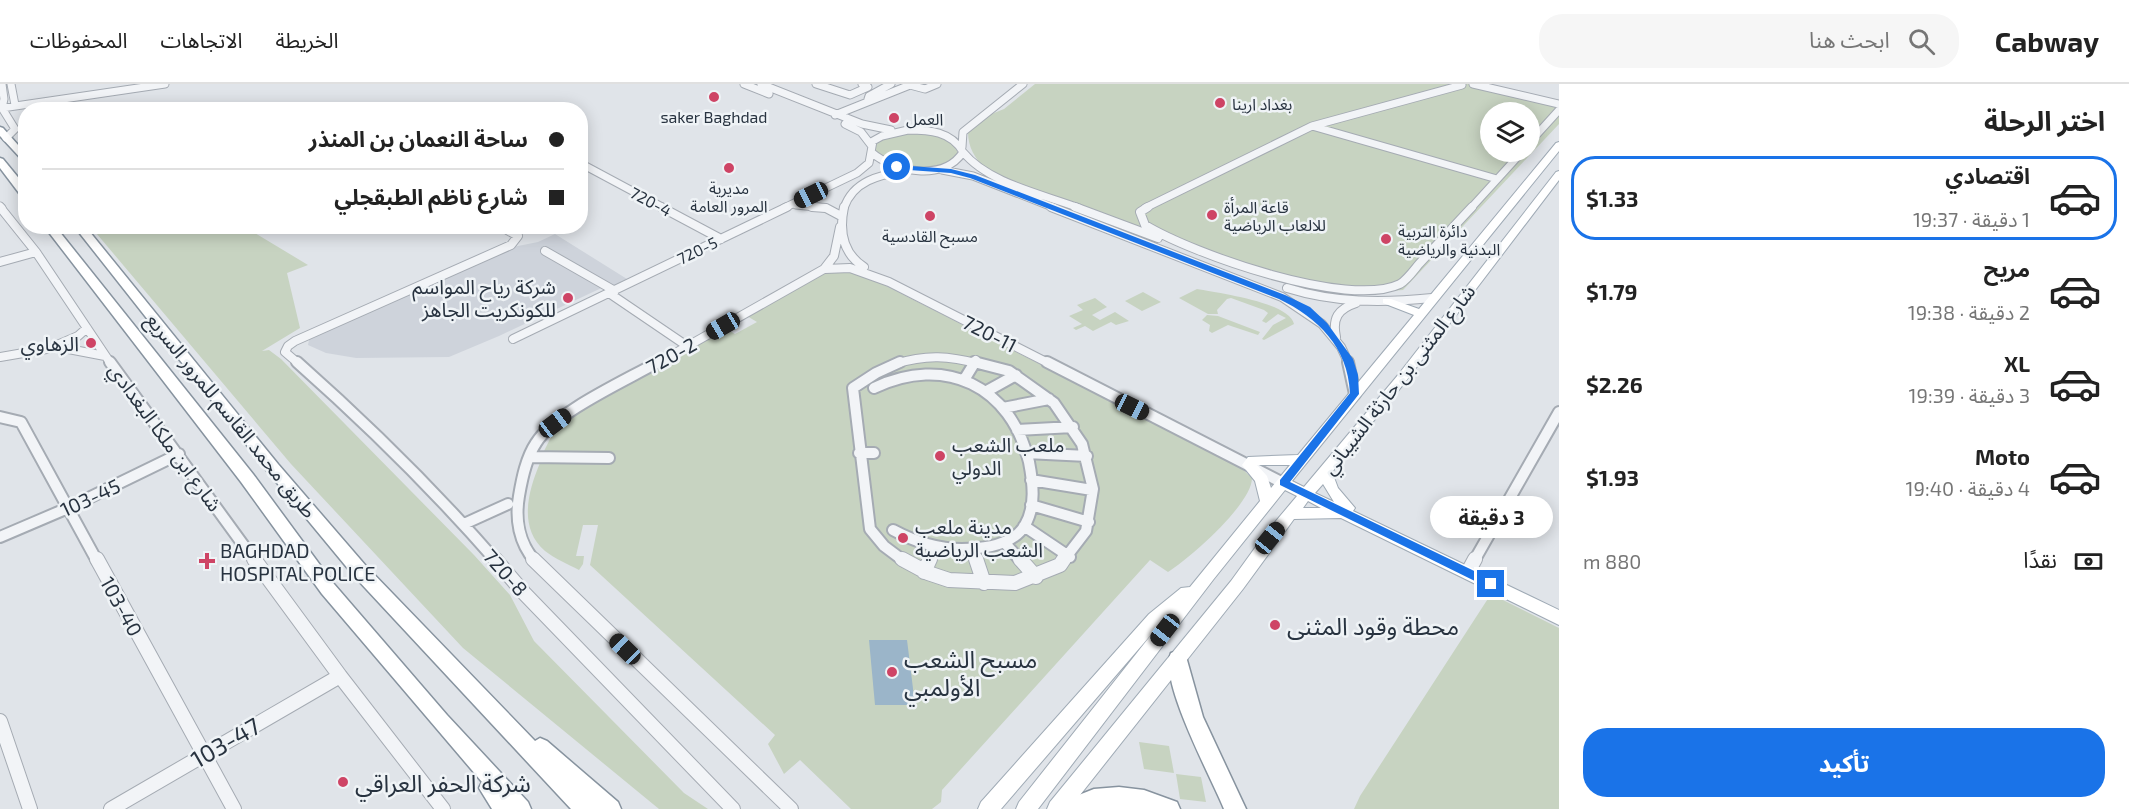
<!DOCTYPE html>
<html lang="ar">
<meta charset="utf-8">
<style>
:root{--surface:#fff;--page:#f6f6f6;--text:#222;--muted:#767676;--line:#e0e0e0;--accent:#1a73e8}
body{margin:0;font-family:"Exo 2","Noto Sans Arabic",sans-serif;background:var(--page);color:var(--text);direction:rtl;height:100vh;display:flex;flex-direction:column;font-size:22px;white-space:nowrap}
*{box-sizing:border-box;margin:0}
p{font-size:20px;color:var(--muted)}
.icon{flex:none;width:33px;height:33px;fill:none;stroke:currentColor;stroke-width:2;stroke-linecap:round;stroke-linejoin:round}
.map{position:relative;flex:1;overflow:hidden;direction:ltr}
.details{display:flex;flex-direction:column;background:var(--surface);width:570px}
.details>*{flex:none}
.hud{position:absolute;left:18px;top:18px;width:570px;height:132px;border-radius:24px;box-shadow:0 3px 15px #0003;direction:rtl;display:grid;align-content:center;height:132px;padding:0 24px;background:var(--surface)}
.tools{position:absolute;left:1480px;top:18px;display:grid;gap:12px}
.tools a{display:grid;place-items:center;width:60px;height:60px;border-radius:50%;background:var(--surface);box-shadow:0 3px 15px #0003;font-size:30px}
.end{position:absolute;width:27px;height:27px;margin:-14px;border:8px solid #1a73e8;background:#fff;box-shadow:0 0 0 3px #fff}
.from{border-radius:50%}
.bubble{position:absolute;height:42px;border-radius:21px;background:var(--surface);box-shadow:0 3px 15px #0003;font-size:20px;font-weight:700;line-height:42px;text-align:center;direction:rtl}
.car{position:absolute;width:18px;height:36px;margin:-18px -9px;border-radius:8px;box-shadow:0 0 4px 2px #0007;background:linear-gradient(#222 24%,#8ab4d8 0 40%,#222 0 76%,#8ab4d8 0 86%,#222 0)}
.hud b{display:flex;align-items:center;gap:21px;height:57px;font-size:22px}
.hud b+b{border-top:2px solid var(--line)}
.hud i{width:15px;height:15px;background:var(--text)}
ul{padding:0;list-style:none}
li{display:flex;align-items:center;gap:18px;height:84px;margin:0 12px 9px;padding:0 12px;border:3px solid transparent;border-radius:24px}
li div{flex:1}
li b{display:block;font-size:22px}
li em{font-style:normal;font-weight:700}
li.active{border-color:var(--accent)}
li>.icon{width:54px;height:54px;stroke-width:1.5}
h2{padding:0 24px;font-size:27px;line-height:72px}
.pay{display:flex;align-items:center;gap:15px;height:66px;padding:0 24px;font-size:22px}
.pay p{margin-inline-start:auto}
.primary-button{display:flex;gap:12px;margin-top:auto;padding:12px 24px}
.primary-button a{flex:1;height:69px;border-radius:24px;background:var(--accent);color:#fff;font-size:24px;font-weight:700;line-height:69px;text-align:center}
header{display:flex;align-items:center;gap:36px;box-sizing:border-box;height:84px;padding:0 30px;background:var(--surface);border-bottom:2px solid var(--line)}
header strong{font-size:28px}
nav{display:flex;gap:33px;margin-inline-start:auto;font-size:21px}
.search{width:420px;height:54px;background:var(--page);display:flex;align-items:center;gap:15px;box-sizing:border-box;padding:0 21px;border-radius:24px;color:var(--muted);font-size:22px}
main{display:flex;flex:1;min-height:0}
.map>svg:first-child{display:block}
.built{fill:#ced3db}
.green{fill:#c7d3c1;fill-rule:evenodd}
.water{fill:#9bb5c9}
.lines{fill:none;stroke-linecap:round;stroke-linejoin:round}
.minor-far3-casing{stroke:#a5abb3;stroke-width:9}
.minor-far2-casing{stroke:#a5abb3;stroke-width:10}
.minor-far1-casing{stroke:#a5abb3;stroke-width:14}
.minor-casing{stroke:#a5abb3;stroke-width:16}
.major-casing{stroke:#9faab5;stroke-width:2}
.highway-casing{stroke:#87939f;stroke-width:3}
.minor-far3{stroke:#f2f4f7;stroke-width:7}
.minor-far2{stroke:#f2f4f7;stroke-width:8}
.minor-far1{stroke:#f2f4f7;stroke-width:10}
.minor{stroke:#f2f4f7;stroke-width:14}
.major{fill:#fff;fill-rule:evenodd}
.highway{fill:#fff;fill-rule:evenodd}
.route{fill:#1a73e8}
.poi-dot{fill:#ce4465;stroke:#eff3f6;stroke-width:2}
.labels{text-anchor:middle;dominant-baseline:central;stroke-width:5;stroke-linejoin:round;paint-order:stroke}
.far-poi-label{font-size:16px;fill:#283340;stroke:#eff3f6;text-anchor:start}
.far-street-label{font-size:16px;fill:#283340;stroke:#eff3f6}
.poi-label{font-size:20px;fill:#283340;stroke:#eff3f6;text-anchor:start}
.street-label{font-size:20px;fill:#283340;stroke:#eff3f6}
.near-poi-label{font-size:24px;fill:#283340;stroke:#eff3f6;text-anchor:start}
.near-street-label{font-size:24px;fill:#283340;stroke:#eff3f6}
</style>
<header>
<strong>Cabway</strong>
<div class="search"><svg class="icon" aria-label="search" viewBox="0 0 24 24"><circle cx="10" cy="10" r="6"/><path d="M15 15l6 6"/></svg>ابحث هنا</div>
<nav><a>الخريطة</a><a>الاتجاهات</a><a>المحفوظات</a></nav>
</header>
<main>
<section class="details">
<h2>اختر الرحلة</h2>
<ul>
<li class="active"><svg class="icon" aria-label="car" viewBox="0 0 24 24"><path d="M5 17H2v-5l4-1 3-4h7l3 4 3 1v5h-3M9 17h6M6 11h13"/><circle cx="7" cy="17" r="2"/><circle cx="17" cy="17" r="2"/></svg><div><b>اقتصادي</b><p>1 دقيقة · 19:37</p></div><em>$1.33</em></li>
<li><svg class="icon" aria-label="car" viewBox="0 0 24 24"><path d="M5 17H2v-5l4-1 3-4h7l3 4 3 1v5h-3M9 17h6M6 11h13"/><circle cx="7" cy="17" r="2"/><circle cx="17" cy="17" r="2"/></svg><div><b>مريح</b><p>2 دقيقة · 19:38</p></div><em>$1.79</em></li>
<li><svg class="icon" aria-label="car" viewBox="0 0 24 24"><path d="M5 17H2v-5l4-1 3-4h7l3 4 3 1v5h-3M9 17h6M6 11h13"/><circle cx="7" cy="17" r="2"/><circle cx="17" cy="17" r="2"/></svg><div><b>XL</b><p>3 دقيقة · 19:39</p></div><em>$2.26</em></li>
<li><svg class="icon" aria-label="car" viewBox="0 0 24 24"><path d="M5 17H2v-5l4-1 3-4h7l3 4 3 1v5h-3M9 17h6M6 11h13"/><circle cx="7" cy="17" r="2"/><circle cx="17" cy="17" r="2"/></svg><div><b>Moto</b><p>4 دقيقة · 19:40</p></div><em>$1.93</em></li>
</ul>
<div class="pay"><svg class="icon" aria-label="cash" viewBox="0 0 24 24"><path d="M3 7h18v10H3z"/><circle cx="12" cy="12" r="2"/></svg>نقدًا<p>880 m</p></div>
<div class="primary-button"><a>تأكيد</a></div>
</section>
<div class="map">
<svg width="1559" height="725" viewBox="0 0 1559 725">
<rect width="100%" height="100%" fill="#e0e4e9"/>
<path class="built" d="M555,150L627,195L613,202L610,200L499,252L449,273L356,274L326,269L308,261L309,256L317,248L508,164L538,158Z"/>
<path class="green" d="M1035,0H1487L1559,17V40L1403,206C1358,210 1316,207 1273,196L985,86C975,73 968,64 968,48L979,35L1004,25ZM1491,28H1530V68H1491Z
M916,48C932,51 946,52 957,65V72C944,87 914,86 897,81C890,79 882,72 876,68L875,61L887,52Z
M91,143H245L308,181L287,189L300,244L262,267L269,266L281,275L474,471L510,511L534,557L684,709L708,725H659L463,564L291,380Z
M833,184L842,189L851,184L1238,381L1252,394C1252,420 1190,474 1168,488L1150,476L942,706L941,718L932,725H851L800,676L784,690L768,660L775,651L590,481L598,441H583L576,472H584L583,480L579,486C568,480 555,475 545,467C518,444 528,407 540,379L610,380L611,369L544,367L552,351L570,334L725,244L735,250L757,238L747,232Z
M1197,205C1218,209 1289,218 1294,240L1264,256L1262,255L1273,241L1286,234L1278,230L1266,239L1262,237L1268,229L1264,226L1231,214L1227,215L1217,226L1218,230H1208L1179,214Z
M1143,208L1161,218L1142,227L1125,217Z
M1095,214L1107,223L1092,231L1100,236L1115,228L1129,237L1116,241L1111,238L1093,247L1085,242L1076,246L1073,244L1082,240L1069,232L1083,226L1077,221Z
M1207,231L1218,232L1260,248L1258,251L1228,241L1212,249L1209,247L1210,241L1202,236Z
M1491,510L1559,544V725H1354L1360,712Z
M1139,658L1169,662L1174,689L1144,685Z
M1176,690L1201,693L1206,718L1180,715Z"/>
<path class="water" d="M869,556H907L915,621H875Z"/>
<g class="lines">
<g class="minor-far3-casing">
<path id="minor-far3" d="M2,0L4,15L2,24L15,45L6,54
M11,0L15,21
M744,0L769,10
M761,0L862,40L891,46
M816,0L850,11L868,3L862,0
M1473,0L1559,20
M868,15L869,12L891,0
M2,24L165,0
M835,31L910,1L925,5L937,0
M845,40L861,48L871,61
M1312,42L1497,95
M908,46C929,46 951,47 963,68C944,98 894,88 871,68L873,57L882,52Z
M1530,58L1559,26
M962,63L963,48L1023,0
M963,68C988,99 1042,110 1079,124
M580,79L664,124
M942,86L973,92L1055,124
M796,121L826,124
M0,122L2,124
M784,124L857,89L869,79L871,68
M844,124C853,97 879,91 905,87
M1145,124L1312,42L1462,1
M1471,124L1522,68"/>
</g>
<g class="minor-far2-casing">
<path id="minor-far2" d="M0,123L36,168L111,280
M661,123L721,155
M812,123L826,124L841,132
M844,123C839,147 842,169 864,183
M1051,123L1282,213L1322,240L1341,263L1349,280
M1075,123L1158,154
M1148,123L1140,128L1145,141C1193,170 1348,225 1400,200C1407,196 1414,186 1419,180C1437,161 1454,142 1472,123
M545,167L615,207
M0,178L36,168
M825,185L850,184L889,198L1050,280
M1287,204C1335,219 1382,219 1432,214
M609,209L687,262
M1336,253C1332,234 1338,225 1356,219
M513,255L787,123
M57,261L78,252L87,244
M0,273L58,263L105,272
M299,280L285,268L288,262L295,257L511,161L518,152L500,142
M656,280L824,185L834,172L840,143
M895,280C927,270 949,272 980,280
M974,280L976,276"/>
</g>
<g class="minor-far1-casing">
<path id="minor-far1" d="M110,278L255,477
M297,278C367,340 435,407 496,477
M900,278L876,289L853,304L870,445L884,462L904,477
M974,278L1009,287L1054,319L1082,360L1093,405L1086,447L1063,477
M1047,278L1283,399
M1348,278L1355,310
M964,296L975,278
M874,304C945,270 1011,302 1029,378C1033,399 1036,422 1025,441C1016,457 994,463 977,464C947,468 919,460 893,446
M987,307L1016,291
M1003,324L1049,315
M0,333L21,338L97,477
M1017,346L1073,343
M859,369H874
M1026,369L1087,372
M529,373L609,374
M1031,396L1092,406
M1031,421L1089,438
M464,440L508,420
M1024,442L1070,473
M0,453L68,424L179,370
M1004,458L1021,477
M973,465L977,477
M535,477C519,459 515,435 519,412C522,394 526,374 536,359C555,328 625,297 658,278
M929,477L936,463
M1474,477L1559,328"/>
</g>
<g class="minor-casing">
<path id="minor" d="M97,475L234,725
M254,475L340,592L443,725
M495,475L524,509L733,725
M533,475L791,725
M902,475L928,489L949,496L1015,499L1060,481L1064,475
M976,475L984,499
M1020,475L1036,493
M924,488L930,475
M1468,488L1475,475
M0,637L30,725
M111,725L340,592"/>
</g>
<g class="major-casing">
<path id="major" d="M1559,58V67L1292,397L1304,403L1398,291L1556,88L1559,87V96L1406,297L1332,388L1338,404L1355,424L1353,427L1559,526V541L1341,434L1294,435L1243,505L1069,725H1047L1050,718L1231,497L1265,450L1297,412L1285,406L1213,496L1038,725H1016L1019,718L1155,546L1001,725H978L981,718L1149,530L1181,504L1190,503L1260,417L1255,397L1242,381L1248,373L1298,371L1414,231L1383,219V215H1391L1419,225L1556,59ZM1257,381H1290L1271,404L1267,392ZM1323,400L1334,418L1315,409ZM1308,417L1321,424H1303Z"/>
</g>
<g class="highway-casing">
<path id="highway" d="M0,43L3,44L26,70V80L0,52Z
M0,74L3,75L26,103V114L22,113L0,84Z
M44,142H55L253,390L334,500L447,631L528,718L531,725H492L479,704L482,698L322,510L241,398Z
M74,142H85L278,380L366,482L535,657L540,654L547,657L618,718L621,725H571L354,492L268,388Z
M1178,567L1185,569L1203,633L1246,725H1224C1212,695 1158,596 1171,569Z
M1119,703L1144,706L1177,718L1180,725H1058L1061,718L1094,705Z"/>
</g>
<use href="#minor-far3" class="minor-far3"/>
<use href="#minor-far2" class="minor-far2"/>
<use href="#minor-far1" class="minor-far1"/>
<use href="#minor" class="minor"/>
<use href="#major" class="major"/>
<use href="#highway" class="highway"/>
</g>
<path class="route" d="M897,81L951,85L975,91L1285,211L1310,223L1327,239L1353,275L1358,291L1359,310L1290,398L1495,497V503H1487L1280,401V396L1350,309C1348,263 1318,234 1279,215L970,94L951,89L895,85Z"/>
<g class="poi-dot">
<circle cx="714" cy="13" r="6"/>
<circle cx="1220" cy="19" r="6"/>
<circle cx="894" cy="34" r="6"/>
<circle cx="729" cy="84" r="6"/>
<circle cx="1212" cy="131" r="6"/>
<circle cx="930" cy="132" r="6"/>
<circle cx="1386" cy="155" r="6"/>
<circle cx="568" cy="214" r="6"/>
<circle cx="91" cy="259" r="6"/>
<circle cx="940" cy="372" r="6"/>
<circle cx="903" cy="454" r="6"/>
<path d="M204 468h6v6h6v6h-6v6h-6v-6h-6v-6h6z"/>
<circle cx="1275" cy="541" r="6"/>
<circle cx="892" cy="588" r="6"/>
<circle cx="343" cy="698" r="6"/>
</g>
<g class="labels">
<g class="far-poi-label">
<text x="1232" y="19">بغداد ارينا</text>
<text x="714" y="32" text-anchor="middle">saker Baghdad</text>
<text x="906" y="34">العمل</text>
<text x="729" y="103" text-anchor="middle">مديرية<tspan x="729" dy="18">المرور العامة</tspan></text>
<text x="1224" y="122">قاعة المرأة<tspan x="1224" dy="18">للالعاب الرياضية</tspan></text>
<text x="1398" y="146">دائرة التربية<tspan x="1398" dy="18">البدنية والرياضية</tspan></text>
<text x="930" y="151" text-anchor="middle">مسبح القادسية</text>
</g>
<g class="far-street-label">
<text transform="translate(651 117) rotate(28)">720-4</text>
<text transform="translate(697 166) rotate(-26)">720-5</text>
</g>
<g class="poi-label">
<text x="556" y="202" text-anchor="end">شركة رياح المواسم<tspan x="556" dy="23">للكونكريت الجاهز</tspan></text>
<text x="79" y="259" text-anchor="end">الزهاوي</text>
<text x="952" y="360">ملعب الشعب<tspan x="952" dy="23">الدولي</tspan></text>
<text x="915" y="442">مدينة ملعب<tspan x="915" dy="23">الشعب الرياضية</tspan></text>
<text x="220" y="466">BAGHDAD<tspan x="220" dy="23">HOSPITAL POLICE</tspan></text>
</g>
<g class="street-label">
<text transform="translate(990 249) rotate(27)">720-11</text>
<text transform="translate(671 271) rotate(-29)">720-2</text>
<text transform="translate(1398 295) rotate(-52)">شارع المثنى بن حارثة الشيباني</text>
<text transform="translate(232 331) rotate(51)">طريق محمد القاسم للمرور السريع</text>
<text transform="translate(166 353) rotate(54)">شارع ابن ملكا البغدادي</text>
<text transform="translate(90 413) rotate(-25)">103-45</text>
<text transform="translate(506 488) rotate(48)">720-8</text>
<text transform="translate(122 522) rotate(61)">103-40</text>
</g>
<g class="near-poi-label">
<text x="1287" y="541">محطة وقود المثنى</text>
<text x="904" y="574">مسبح الشعب<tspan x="904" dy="28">الأولمبي</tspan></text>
<text x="355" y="698">شركة الحفر العراقي</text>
</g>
<g class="near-street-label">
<text transform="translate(225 658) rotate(-30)">103-47</text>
</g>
</g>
</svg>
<div class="tools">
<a><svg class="icon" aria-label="layers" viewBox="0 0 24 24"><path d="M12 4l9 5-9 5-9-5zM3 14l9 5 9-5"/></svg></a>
</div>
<i class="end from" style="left:897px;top:83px"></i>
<i class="end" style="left:1491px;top:500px"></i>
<div class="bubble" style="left:1430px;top:412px;width:123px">3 دقيقة</div>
<i class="car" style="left:811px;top:111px;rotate:244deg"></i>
<i class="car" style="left:723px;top:242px;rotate:240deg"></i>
<i class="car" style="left:1132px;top:323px;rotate:116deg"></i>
<i class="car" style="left:555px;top:339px;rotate:53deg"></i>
<i class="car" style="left:1270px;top:454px;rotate:39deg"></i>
<i class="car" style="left:1165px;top:546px;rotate:218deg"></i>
<i class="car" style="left:625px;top:565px;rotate:314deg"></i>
<div class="hud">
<b><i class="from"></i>ساحة النعمان بن المنذر</b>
<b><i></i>شارع ناظم الطبقجلي</b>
</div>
</div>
</main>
